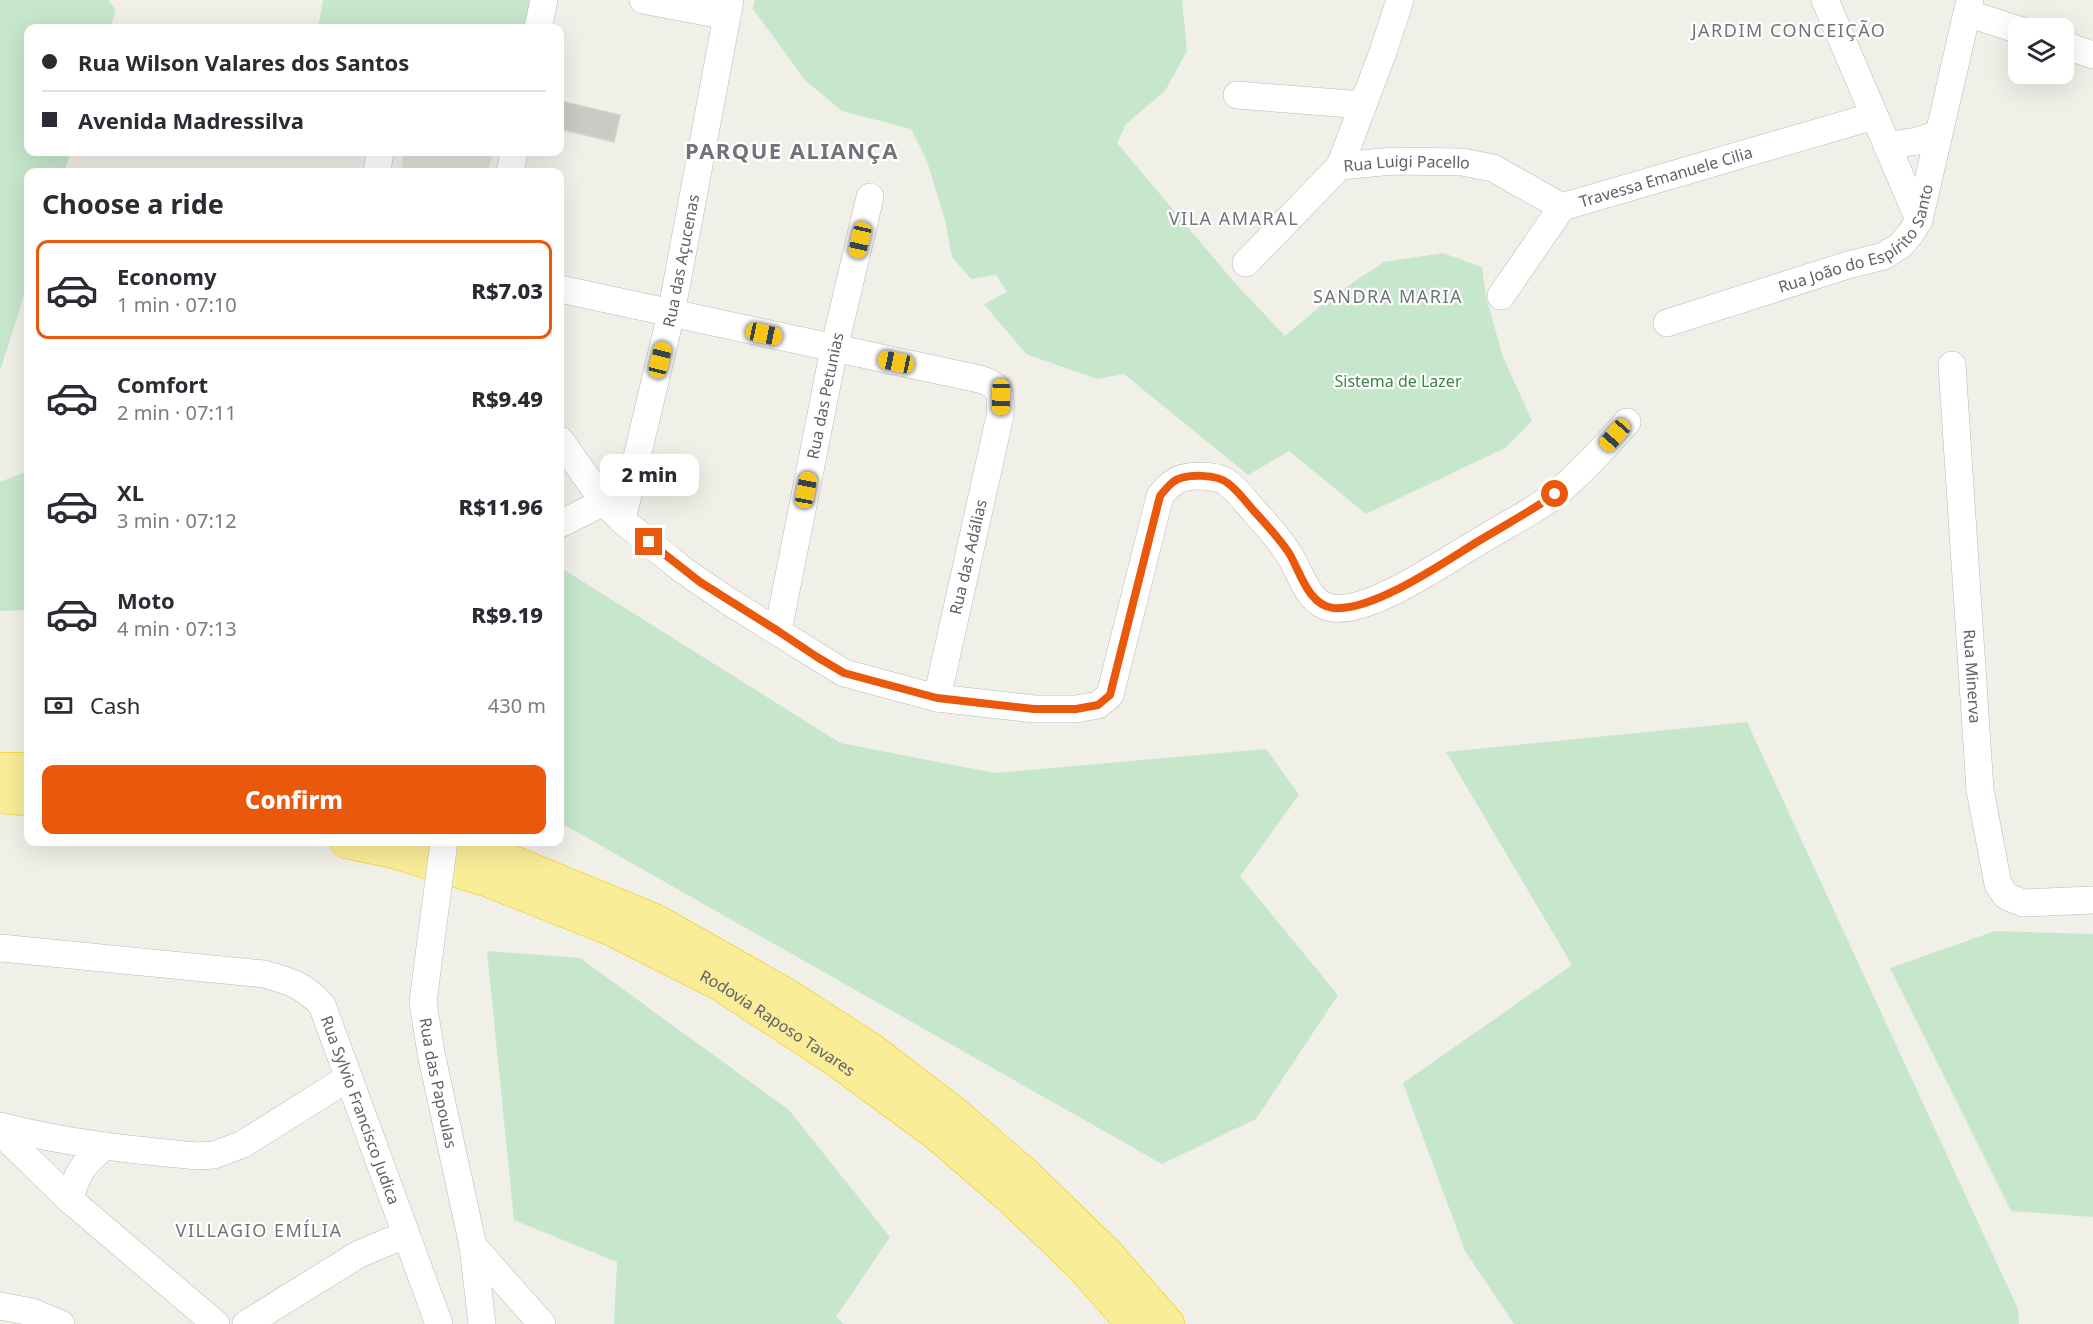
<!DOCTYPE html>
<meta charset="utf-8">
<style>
:root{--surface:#fff;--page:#f7f7f7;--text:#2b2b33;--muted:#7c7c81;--line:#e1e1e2;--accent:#ea580c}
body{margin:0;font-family:"Noto Sans",sans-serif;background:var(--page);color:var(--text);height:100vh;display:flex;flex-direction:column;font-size:22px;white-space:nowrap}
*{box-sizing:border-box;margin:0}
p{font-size:20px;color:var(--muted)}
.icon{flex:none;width:33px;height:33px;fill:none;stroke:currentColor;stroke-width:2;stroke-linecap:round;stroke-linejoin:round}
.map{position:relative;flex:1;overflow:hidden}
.sheet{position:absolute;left:24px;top:168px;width:540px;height:678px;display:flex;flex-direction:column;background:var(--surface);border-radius:12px;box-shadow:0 6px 24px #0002}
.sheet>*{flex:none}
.hud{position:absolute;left:24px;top:24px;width:540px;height:132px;border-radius:12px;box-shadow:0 6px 24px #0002;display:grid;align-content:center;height:132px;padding:0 18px;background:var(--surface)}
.controls{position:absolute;left:2008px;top:18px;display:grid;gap:12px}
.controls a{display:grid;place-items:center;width:66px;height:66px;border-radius:12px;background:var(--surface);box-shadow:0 6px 24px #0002;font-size:30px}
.end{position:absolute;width:27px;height:27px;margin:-14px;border:8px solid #ea580c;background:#fff;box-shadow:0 0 0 3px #fff}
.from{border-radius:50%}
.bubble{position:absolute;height:42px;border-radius:12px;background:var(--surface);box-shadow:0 6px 24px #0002;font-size:20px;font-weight:800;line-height:42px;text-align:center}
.car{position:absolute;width:18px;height:36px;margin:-18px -9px;border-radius:8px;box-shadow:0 0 4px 2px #0007;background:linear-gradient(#f5c518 24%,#345 0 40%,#f5c518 0 76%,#345 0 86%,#f5c518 0)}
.hud b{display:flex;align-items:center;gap:21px;height:57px;font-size:22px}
.hud b+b{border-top:2px solid var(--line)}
.hud i{width:15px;height:15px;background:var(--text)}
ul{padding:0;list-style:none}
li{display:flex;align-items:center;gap:18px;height:99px;margin:0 12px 9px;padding:0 6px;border:3px solid transparent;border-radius:12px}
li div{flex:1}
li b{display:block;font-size:22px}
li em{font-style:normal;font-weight:800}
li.current{border-color:var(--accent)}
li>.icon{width:54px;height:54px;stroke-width:1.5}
h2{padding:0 18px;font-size:27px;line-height:72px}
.pay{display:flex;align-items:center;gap:15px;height:66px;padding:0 18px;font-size:22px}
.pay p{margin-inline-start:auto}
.primary-button{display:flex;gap:12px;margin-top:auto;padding:12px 18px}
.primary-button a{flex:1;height:69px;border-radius:12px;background:var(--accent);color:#fff;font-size:24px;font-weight:800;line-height:69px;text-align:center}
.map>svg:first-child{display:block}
.education{fill:#e1dfd6}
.green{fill:#c6e7cb}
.building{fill:#cccac5;stroke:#d5d3c7;stroke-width:1.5}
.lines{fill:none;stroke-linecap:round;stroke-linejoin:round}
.minor-casing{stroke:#b8b9be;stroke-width:28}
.highway-casing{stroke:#f0c709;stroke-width:34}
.minor{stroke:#fff;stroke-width:27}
.highway{stroke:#f9ed97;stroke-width:33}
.minor-bridge-casing{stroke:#b8b9be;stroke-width:28;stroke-linecap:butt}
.minor-bridge{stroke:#fff;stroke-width:27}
.route{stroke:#ea580c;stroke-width:8}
.labels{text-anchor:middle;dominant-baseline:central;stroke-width:4.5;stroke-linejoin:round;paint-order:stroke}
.street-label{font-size:16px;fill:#5f6268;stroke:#fff}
.park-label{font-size:16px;fill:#398547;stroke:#fff}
.neighbourhood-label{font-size:18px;letter-spacing:1.5px;fill:#70747a;stroke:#fff}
.district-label{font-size:22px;font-weight:bold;letter-spacing:1.5px;fill:#70747a;stroke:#fff}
</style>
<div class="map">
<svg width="2093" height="1324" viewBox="0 0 2093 1324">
<rect width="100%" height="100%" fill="#f1f0e8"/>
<path class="education" d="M404,152H493L488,172H401Z"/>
<path class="green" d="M0,0H108L116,10L110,28H28V152H71L64,172H28V283L0,371Z
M323,0H536L531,28H318Z
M755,0H1182L1187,51L1165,91L1126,124L1117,143L1235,283L1285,336L1334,295L1384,262L1443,253L1482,267L1486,297L1503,357L1532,421L1505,448L1366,514L1289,451L1248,475L1124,374L1097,379L1026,354L984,304L1007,292L996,275L971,279L952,257L945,220L927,161L911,129L842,111L805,80L753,9Z
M28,471V610L0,611V482Z
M563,569L840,743L995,773L1266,749L1299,795L1240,876L1338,995L1256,1119L1162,1164L561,823L560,573Z
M1747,722L2018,1309L2019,1324H1514L1465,1251L1403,1083L1572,965L1446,752Z
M1995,931L2093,934V1217L2011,1211L1890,968Z
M487,951L580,958L789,1110L890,1237L836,1317L844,1324H614L617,1262L514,1220Z"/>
<path class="building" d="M560,101L620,115L614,142L564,130L565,127L560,126Z"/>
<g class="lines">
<g class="minor-casing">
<g id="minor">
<path d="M643,0L727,16"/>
<path d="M1825,0L1919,220"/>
<path d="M1967,13L2019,30"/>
<path d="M538,28L544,0"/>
<path d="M2064,45L2093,55"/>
<path d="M1237,95L1363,105"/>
<path d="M1887,146L1917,141L1937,135"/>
<path d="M1340,166L1383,52L1400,0"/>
<path d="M377,172L380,152"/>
<path d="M510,172L514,152"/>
<path id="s1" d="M1246,263L1340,166L1393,161L1462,162L1493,168L1562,207"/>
<path d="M560,289L979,379C1002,385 1001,395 1000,416L937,698"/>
<path id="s2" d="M1501,296L1562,207L1874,116"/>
<path id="s3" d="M1667,323L1848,265L1884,256L1901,245L1911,233L1919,220L1970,0"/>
<path id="s4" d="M1952,365L1980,790L1998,884L2006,896L2023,903L2093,900"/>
<path d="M560,440L604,502L622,520L662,553L683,570L725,599L844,673L937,698L1034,709H1076L1098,705L1110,695L1160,496C1164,491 1168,486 1173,483C1185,473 1218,474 1229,484C1238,491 1246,502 1254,511C1266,524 1279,538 1288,553C1300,570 1307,604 1332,608C1371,614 1446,560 1480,541C1505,525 1534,512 1557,493C1583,471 1605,447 1627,422"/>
<path id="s5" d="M622,520L671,314L730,0"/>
<path d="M560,524L604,502"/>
<path id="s6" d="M778,631L834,349L870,197"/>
<path id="s7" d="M432,932L423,1002L431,1053L473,1246L482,1324"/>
<path id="s8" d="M0,948L264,974C290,981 303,985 322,1005L439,1324"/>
<path d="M0,1126C65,1143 132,1150 198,1156L214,1155L243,1144L348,1078"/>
<path d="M0,1132L70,1200L216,1324"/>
<path d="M70,1200C76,1174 83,1163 105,1146"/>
<path d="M473,1246L542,1324"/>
<path d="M0,1306L32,1312L61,1324"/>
<path d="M246,1324L359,1254L405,1235"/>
</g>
</g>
<g class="highway-casing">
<g id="highway">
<path d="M0,769H28"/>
<path d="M0,797L28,799"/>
<path id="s9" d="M347,842L391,851L487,880L613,930L720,984L839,1062L938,1135L1010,1197L1081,1265L1133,1324"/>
<path d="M449,842L515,863L656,921L785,994L872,1050L954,1113L1026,1175L1108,1255L1168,1324"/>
</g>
</g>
<use href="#minor" class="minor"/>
<use href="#highway" class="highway"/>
<g class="minor-bridge-casing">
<path id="minor-bridge" d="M432,932L444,842"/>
</g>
<use href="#minor-bridge" class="minor-bridge"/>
</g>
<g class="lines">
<path class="route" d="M649,542L700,582L778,631L817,657L844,673L937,698L1034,709H1076L1098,705L1110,695L1160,496C1164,491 1168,486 1173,482C1185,473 1218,474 1229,484C1239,492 1246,502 1254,511C1266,524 1279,538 1289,553C1300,571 1308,605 1333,608C1373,612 1444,562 1477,542C1503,526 1530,512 1555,494"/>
</g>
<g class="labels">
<g class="street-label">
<text stroke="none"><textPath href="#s1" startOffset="202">Rua Luigi Pacello</textPath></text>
<text stroke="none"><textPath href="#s2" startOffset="216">Travessa Emanuele Cilia</textPath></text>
<text stroke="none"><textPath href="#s3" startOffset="216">Rua João do Espírito Santo</textPath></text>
<text stroke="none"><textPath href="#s5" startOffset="266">Rua das Açucenas</textPath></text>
<text stroke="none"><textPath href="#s6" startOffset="240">Rua das Petunias</textPath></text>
<text transform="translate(968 557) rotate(-77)">Rua das Adálias</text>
<text stroke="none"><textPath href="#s4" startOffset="312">Rua Minerva</textPath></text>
<text stroke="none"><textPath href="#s9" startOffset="470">Rodovia Raposo Tavares</textPath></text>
<text stroke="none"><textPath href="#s7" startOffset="153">Rua das Papoulas</textPath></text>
<text stroke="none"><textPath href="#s8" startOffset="444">Rua Sylvio Francisco Judica</textPath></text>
</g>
<g class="park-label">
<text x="1398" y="381">Sistema de Lazer</text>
</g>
<g class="neighbourhood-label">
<text x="1789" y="30">JARDIM CONCEIÇÃO</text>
<text x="1234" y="218">VILA AMARAL</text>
<text x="1388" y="296">SANDRA MARIA</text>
<text x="259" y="1230">VILLAGIO EMÍLIA</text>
</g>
<g class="district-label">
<text x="792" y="150">PARQUE ALIANÇA</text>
</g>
</g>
</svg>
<div class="controls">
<a><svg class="icon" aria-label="layers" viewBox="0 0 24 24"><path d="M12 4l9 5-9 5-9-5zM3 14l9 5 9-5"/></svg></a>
</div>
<i class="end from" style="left:1555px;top:494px"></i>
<i class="end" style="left:649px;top:542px"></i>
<div class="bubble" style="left:600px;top:454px;width:99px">2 min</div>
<i class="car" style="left:860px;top:240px;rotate:193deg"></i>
<i class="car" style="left:764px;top:334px;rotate:102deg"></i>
<i class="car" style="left:660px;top:360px;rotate:14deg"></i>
<i class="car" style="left:896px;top:362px;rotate:282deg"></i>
<i class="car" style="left:1001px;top:397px;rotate:181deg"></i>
<i class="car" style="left:1615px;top:435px;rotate:221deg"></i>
<i class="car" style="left:806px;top:490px;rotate:11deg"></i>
<div class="hud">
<b><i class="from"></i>Rua Wilson Valares dos Santos</b>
<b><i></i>Avenida Madressilva</b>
</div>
<section class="sheet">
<h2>Choose a ride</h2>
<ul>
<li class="current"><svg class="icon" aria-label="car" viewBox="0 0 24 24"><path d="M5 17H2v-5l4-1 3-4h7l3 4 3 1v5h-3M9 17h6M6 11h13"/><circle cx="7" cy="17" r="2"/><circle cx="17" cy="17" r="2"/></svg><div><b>Economy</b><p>1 min · 07:10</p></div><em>R$7.03</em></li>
<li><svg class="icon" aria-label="car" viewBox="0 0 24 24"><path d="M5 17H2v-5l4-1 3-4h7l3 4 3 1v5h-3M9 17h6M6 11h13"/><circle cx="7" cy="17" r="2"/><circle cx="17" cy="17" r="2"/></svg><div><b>Comfort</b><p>2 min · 07:11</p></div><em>R$9.49</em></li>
<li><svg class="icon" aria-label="car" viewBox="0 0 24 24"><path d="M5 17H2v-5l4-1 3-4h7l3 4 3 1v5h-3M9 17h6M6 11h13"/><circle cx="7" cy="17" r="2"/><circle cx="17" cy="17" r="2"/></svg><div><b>XL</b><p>3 min · 07:12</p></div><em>R$11.96</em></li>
<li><svg class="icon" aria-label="car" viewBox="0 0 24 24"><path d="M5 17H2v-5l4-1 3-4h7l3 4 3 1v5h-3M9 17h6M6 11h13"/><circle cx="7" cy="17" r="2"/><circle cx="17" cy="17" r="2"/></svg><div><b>Moto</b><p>4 min · 07:13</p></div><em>R$9.19</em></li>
</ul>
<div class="pay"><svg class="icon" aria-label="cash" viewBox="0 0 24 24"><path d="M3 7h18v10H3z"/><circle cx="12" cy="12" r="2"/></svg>Cash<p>430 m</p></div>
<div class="primary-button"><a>Confirm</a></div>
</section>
</div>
